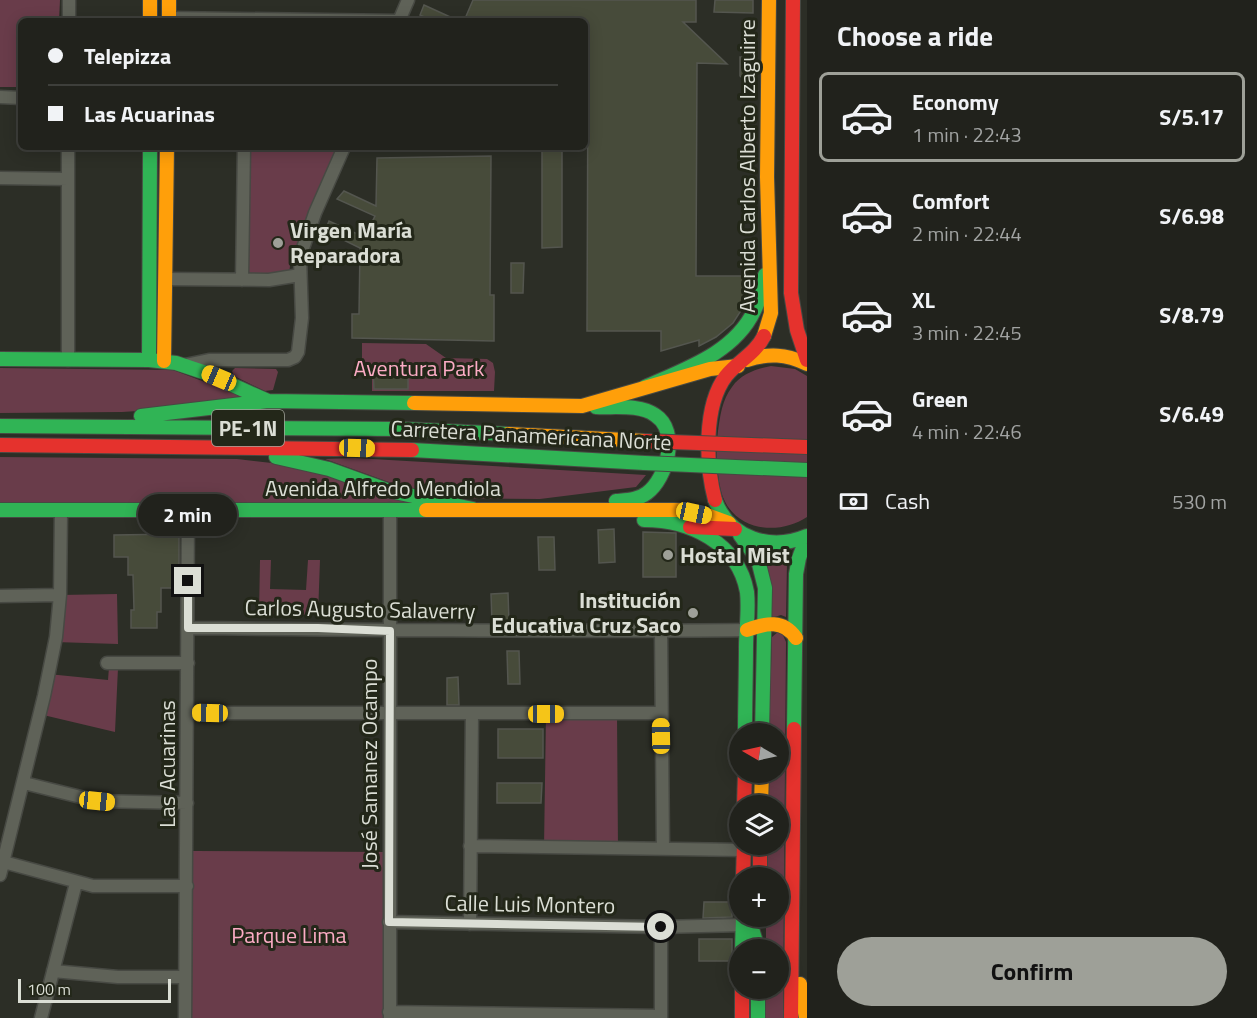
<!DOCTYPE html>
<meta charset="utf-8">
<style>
:root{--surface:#21221c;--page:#292a25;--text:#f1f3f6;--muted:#a2a4a3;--line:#3e3f3b;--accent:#9ea098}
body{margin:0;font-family:"Titillium Web",sans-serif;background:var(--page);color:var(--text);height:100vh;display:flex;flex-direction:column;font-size:22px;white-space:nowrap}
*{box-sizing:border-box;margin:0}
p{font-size:20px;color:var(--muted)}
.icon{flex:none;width:33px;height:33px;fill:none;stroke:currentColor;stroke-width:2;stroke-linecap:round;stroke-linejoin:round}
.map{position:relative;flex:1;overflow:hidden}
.panel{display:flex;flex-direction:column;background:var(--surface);width:450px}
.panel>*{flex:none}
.guide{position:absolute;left:18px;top:18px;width:570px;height:132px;border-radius:9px;box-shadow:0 3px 15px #0003,0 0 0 2px var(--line);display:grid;align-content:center;height:132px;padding:0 30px;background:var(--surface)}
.needle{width:39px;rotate:279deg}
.fabs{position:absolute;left:729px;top:723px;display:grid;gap:12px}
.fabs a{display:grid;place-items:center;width:60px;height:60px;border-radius:50%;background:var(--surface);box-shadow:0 3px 15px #0003,0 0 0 2px var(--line);font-size:30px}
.scale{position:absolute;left:18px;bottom:15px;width:153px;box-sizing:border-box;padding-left:6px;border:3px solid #dbded5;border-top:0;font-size:16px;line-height:21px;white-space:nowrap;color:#dbded5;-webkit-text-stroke:4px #232719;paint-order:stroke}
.end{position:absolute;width:27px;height:27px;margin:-14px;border:8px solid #dbded5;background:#111;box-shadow:0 0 0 3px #111}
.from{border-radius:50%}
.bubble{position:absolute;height:42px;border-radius:21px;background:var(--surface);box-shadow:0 3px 15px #0003,0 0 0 2px var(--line);font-size:20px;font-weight:700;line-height:42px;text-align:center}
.car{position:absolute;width:18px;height:36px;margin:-18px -9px;border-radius:8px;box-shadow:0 0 4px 2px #0007;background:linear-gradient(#f5c518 24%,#345 0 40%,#f5c518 0 76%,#345 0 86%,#f5c518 0)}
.guide b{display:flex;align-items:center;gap:21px;height:57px;font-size:22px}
.guide b+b{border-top:2px solid var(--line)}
.guide i{width:15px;height:15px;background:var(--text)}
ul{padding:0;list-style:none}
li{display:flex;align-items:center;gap:18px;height:90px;margin:0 12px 9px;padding:0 18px;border:3px solid transparent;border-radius:9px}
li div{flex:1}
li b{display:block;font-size:22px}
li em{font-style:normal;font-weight:700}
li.on{border-color:var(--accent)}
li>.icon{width:54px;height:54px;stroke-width:1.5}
h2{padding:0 30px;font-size:27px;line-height:72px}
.pay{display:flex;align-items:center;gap:15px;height:66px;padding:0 30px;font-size:22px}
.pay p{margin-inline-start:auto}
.cta{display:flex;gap:12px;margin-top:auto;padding:12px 30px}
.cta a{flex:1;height:69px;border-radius:36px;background:var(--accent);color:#111;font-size:24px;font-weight:700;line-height:69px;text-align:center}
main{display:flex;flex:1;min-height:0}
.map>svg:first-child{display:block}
.green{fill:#693c4a}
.building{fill:#474b3a;stroke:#54564f;stroke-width:1.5}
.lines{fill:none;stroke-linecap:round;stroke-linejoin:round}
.street-casing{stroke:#474943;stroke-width:15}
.fast-casing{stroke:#474943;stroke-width:16}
.slow-casing{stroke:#474943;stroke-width:16}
.jam-casing{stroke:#474943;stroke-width:16}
.street{stroke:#5f6258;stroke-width:12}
.fast{stroke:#30b455;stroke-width:14}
.slow{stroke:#ff9f0a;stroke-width:14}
.jam{stroke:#e5322d;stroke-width:14}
.fast-bridge-casing{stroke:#474943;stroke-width:16;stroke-linecap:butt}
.jam-bridge-casing{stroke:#474943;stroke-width:16;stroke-linecap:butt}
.fast-bridge{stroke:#30b455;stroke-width:14}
.jam-bridge{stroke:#e5322d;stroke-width:14}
.route{stroke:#dbded5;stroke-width:8}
.poi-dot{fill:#9ea098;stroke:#232719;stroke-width:2}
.labels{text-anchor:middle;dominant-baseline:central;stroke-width:6;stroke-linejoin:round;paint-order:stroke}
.shield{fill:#232719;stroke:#a4a79d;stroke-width:1.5}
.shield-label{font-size:21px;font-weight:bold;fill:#dbded5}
.street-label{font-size:22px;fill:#dbded5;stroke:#232719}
.poi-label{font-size:22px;font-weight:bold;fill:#dbded5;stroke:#232719;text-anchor:start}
.park-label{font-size:22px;fill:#fcacc5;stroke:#232719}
</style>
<main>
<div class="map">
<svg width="807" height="1018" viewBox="0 0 807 1018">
<rect width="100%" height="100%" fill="#2c2e26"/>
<path class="green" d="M0,0H60L59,21H21V87H0Z
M248,147H340L291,258L289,274L246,275Z
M362,343L426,344L446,358L487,359L493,363L495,372L494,391H372V369H362Z
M771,366L795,369L807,376V517C777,537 731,530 721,491C716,471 716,450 718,431C720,416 722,400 732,387C741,374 756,369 771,366Z
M0,368L173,370L242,396L184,408L122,412L0,413Z
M235,368L276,369L278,372L273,390L265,391L234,376L232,371Z
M0,457L237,459L298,466L431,504L0,503Z
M355,458L646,475L636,487L540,499L433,498L325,459Z
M793,548L788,553L787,562L786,617L781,615L771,618L765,557L763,550L777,552Z
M260,560H271L270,589L306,590L308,560H320L318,615L259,614Z
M117,594L118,644L55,642L60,595Z
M778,632L782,633L786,642L783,1018H765V989L778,988V950L766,949V917L778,916V878L767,877V845L778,844V806L768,805V773L778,772V734L769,733L772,637Z
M109,667L118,668L115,732L39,714L48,674L108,680Z
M546,714H617L618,849L544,847Z
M193,851L385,852L384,1018H192Z"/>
<path class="building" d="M473,0H696V22H683L727,64L697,63L696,276H753L742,309L733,323L716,337L699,346V340L661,351V331H587L588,61H585V21H464Z
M715,0H753V13L714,12Z
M424,5L459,21H433L420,15Z
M740,57L753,58V81L745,80L740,76Z
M542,147H562V247L542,248Z
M491,156L490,295H494V341L352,338V314H359L360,248L325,231L329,221L364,237L375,216L337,199L344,191L376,206L377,158Z
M511,263H524L523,293H511Z
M408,368V389H374L373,369Z
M614,529L615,562L599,563L598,530Z
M643,532L676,533V577H643Z
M179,534V588H161V612H157V628H131V610H134L133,575H128V557H114V535Z
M538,537H554L555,570H539Z
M508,593L509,622H492L491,594Z
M507,651H519L520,684H508Z
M458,677L459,705H447V678Z
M498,729H543V758H498Z
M497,783H542L541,803H497Z
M704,902H732V917L703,918Z
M699,939H732V961H699Z"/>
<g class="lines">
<g class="street-casing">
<path id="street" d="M169,18L399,21L408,0
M69,21V0
M0,97L21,98
M0,178L68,179
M166,279L269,280L300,275
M242,280L244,147
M68,360V147
M185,365L209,360H288L295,357L298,352L302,318L300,257L315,213L344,147
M0,596L60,595L61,511
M188,628C375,630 561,632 747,630
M661,631L663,849
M107,663H188
M188,713H661
M24,783L97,801L187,803
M470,846L744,850
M0,861L93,886H187
M0,875L44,696L56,637L60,595
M389,922L661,927L743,925
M470,924L472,714
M661,927V1018
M53,971L118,977H185
M389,1012L661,1016
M41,1018L76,883
M185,1018L188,510
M390,1018V509"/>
</g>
<g class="fast-casing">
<path id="fast" d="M0,359L149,360L176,363L206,373L268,401L414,403
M149,360L150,147
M645,387C685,369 734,353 754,311C760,300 762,287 765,275
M596,407C614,408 640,404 655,415C680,431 667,478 647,493C638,500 627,500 616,501
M141,416L268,401
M0,426L403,429L508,434
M412,450L645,463
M276,457L329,469L390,491L473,509
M715,500C729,539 771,551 807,536
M0,510H426
M644,520C689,520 738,542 747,592C749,610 746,629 746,647C746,676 745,705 745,734
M740,535L758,560L765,588L762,734
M794,729L796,574L799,558L807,537
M748,916L758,948
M742,950L743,916
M758,988V1018"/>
</g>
<g class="slow-casing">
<path id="slow" d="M150,0V21
M169,0V21
M764,336L771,313L767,177L769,0
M747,360C769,353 786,354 807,364
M164,361L167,147
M414,403L582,406L710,369L738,366
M508,434L645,441
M426,510H678L707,515L729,523
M747,630C766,623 783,619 796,638
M761,806L762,772
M800,984L806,1018"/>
</g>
<g class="jam-casing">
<path id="jam" d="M793,0L791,293L797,330L807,360
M0,445L412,450
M715,500C706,466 703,406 726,376C738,361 755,354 764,336
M690,527L735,529
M744,806L745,772
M760,844V878
M743,878L744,844
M742,988V1018
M791,1018L794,729"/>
</g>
<use href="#street" class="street"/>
<use href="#fast" class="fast"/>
<use href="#slow" class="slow"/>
<use href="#jam" class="jam"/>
<g class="fast-bridge-casing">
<path id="fast-bridge" d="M645,463L807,470"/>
</g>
<g class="jam-bridge-casing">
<path id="jam-bridge" d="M645,441L807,447"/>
</g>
<use href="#fast-bridge" class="fast-bridge"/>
<use href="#jam-bridge" class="jam-bridge"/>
</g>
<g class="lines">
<path class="route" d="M188,581V628H318L390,631L389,922L661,927"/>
</g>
<g class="poi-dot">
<circle cx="278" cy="243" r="6"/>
<circle cx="668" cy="555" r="6"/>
<circle cx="693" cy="613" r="6"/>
</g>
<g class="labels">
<rect class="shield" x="212" y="410" width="72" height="36" rx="4.5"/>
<g class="shield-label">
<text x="248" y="428">PE-1N</text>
</g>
<g class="street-label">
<text transform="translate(747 166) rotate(-90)">Avenida Carlos Alberto Izaguirre</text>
<text transform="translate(531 435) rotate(3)">Carretera Panamericana Norte</text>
<text x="383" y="488">Avenida Alfredo Mendiola</text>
<text transform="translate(360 609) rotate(1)">Carlos Augusto Salaverry</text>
<text transform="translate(167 764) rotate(-90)">Las Acuarinas</text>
<text transform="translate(369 764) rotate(-90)">José Samanez Ocampo</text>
<text transform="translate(530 904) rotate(1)">Calle Luis Montero</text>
</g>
<g class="poi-label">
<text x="290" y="230">Virgen María<tspan x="290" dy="25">Reparadora</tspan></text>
<text x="680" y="555">Hostal Mist</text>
<text x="681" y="600" text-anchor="end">Institución<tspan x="681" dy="25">Educativa Cruz Saco</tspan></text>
</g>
<g class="park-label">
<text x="419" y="368">Aventura Park</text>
<text x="289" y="935">Parque Lima</text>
</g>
</g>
</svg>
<div class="fabs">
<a><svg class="needle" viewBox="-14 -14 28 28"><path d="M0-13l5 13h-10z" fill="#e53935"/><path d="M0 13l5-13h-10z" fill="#a2a4a3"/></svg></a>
<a><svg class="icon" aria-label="layers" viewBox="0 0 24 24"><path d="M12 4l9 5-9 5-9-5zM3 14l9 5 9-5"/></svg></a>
<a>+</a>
<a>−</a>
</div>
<div class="scale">100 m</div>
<i class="end from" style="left:661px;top:927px"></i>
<i class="end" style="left:188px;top:581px"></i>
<div class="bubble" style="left:138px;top:494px;width:99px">2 min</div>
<i class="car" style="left:219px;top:378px;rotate:293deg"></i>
<i class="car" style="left:357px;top:448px;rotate:92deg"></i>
<i class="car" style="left:694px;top:513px;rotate:102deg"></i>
<i class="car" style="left:210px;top:713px;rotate:271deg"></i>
<i class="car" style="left:546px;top:714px;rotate:90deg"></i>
<i class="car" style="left:661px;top:736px;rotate:359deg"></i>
<i class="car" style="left:97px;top:801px;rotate:96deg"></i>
<div class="guide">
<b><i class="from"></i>Telepizza</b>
<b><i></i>Las Acuarinas</b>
</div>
</div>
<section class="panel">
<h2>Choose a ride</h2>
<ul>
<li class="on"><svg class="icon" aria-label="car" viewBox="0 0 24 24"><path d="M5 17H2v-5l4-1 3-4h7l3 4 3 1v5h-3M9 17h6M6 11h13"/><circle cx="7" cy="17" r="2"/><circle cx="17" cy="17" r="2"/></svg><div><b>Economy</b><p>1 min · 22:43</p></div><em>S/5.17</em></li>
<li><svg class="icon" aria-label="car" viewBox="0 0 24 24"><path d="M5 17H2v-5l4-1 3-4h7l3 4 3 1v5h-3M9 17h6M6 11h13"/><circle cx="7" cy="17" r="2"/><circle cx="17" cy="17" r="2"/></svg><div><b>Comfort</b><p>2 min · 22:44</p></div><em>S/6.98</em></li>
<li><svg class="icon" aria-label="car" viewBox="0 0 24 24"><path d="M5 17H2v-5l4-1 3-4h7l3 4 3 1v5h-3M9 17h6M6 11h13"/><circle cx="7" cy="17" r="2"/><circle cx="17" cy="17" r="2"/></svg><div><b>XL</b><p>3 min · 22:45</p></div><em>S/8.79</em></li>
<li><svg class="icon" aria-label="car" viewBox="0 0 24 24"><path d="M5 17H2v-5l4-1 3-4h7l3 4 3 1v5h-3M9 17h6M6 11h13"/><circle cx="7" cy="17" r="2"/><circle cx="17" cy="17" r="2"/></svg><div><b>Green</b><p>4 min · 22:46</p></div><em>S/6.49</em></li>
</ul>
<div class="pay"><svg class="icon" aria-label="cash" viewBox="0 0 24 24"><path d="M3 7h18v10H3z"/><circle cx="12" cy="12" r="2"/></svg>Cash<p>530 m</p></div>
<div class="cta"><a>Confirm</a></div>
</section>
</main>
